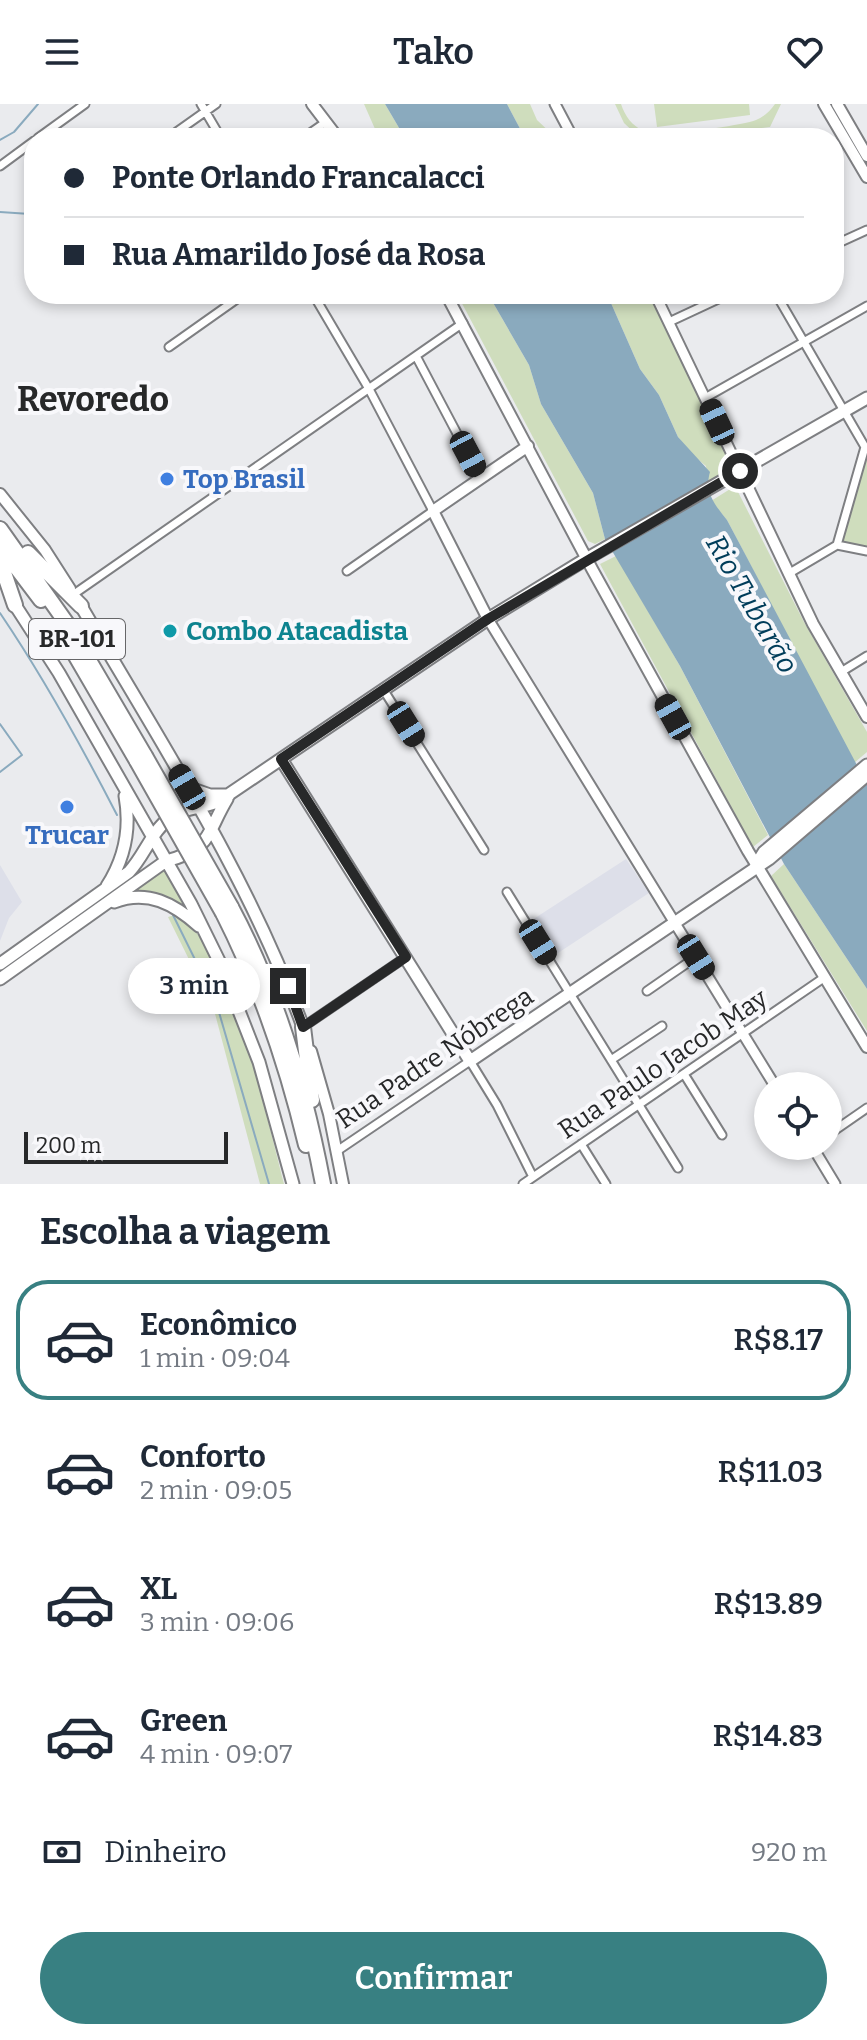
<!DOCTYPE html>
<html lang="pt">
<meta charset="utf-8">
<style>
:root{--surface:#fff;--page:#f6f6f7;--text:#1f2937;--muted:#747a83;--line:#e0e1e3;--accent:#388082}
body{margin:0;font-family:Bitter,serif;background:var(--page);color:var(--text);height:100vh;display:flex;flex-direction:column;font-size:30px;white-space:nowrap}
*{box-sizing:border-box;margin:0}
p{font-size:26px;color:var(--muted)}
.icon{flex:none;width:44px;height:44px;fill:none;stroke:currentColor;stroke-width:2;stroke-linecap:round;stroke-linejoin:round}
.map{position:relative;height:1080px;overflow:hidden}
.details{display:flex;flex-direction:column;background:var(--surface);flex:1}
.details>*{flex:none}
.guide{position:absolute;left:24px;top:24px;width:820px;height:176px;border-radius:32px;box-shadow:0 4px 12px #0003;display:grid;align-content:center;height:176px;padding:0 40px;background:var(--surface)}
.controls{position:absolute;left:754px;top:968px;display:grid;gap:16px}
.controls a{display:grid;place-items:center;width:88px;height:88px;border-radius:50%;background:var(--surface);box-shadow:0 4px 12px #0003;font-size:40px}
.scale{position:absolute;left:24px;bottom:20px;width:204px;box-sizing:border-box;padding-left:8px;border:4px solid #272829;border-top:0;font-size:22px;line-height:28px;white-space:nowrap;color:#272829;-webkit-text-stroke:6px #f8f8fb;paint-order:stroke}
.end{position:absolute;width:36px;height:36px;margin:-18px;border:10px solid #272829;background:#fff;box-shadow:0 0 0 4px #fff}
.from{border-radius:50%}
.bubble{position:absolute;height:56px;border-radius:28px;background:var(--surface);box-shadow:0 4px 12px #0003;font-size:26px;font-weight:600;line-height:56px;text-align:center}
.car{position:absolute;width:24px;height:48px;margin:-24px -12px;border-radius:10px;box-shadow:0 0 6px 2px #0007;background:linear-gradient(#222 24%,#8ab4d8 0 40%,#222 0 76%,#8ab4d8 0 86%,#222 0)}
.guide b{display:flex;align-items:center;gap:28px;height:76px;font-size:30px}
.guide b+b{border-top:2px solid var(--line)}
.guide i{width:20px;height:20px;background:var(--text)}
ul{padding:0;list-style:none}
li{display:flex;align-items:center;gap:24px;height:120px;margin:0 16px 12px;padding:0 24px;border:4px solid transparent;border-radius:32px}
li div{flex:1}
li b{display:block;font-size:30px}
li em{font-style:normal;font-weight:600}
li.current{border-color:var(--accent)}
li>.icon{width:72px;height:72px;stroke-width:1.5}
h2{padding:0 40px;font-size:36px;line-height:96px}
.pay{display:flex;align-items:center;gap:20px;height:88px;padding:0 40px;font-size:30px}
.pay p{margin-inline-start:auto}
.cta{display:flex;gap:16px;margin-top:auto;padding:16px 40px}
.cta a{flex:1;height:92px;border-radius:48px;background:var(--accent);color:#fff;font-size:32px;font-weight:600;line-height:92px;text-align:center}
header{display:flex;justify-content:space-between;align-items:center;height:104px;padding:0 40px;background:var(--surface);font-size:36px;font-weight:600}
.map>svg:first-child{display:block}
.built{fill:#dddfe9}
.green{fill:#cfddbd}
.water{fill:#8aaabe}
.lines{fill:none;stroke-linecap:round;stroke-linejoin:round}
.stream{stroke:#8aaabe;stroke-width:2}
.minor-casing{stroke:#7e7f82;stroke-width:11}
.tertiary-casing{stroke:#7e7f82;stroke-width:13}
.secondary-casing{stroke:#7e7f82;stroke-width:14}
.primary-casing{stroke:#7e7f82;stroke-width:15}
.motorway-casing{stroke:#7e7f82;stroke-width:18}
.minor{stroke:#fff;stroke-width:7}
.tertiary{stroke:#fff;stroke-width:9}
.secondary{stroke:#fff;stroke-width:10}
.primary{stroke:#fff;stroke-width:11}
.motorway{stroke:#fff;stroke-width:14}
.motorway-bridge-casing{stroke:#7e7f82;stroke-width:18;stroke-linecap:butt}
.motorway-bridge{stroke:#fff;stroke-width:14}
.route{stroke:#272829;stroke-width:10}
.shop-dot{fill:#3f7fe0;stroke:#f8f8fb;stroke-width:3}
.culture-dot{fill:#0f9aa8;stroke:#f8f8fb;stroke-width:3}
.labels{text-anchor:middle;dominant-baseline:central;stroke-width:8;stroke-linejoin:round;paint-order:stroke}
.shield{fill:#f8f8fb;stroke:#666668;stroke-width:2}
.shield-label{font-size:24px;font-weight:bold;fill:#272829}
.shop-label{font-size:26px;font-weight:bold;fill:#366cbe;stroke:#f8f8fb;text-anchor:start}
.culture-label{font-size:26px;font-weight:bold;fill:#0d838f;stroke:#f8f8fb;text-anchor:start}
.street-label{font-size:26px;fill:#272829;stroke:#f8f8fb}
.water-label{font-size:28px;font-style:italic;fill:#003d5a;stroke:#f8f8fb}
.district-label{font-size:34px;font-weight:bold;fill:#272829;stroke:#f8f8fb}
</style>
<header><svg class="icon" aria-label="menu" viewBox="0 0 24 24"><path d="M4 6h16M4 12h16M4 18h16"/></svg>Tako<svg class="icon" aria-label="heart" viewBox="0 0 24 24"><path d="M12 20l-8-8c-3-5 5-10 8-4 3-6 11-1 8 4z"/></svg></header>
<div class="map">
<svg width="867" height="1080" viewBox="0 0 867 1080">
<rect width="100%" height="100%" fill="#eaebee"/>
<path class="built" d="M626,755L649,789L555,851L532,816Z
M0,761L22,798L9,814L0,837Z"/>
<path class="green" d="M364,0H385L405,34H379Z
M507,0H530L537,16L556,34H525Z
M615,0H621C625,12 632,22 644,27C658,33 741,22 756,16C764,13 770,7 775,0H781L770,23L670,34H640L624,19Z
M654,0H749L750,11L657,23Z
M457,190H488L529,261L541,300L593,389L605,435L595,440L588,437Z
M607,190H651L732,365L707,379L706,362L690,349L678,333L659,291L640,265Z
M867,348V445L840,439Z
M735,382L804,518L867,628V648L854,659L727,416L711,397Z
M616,452L680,562L768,731L753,743L600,460Z
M784,760L867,885V927L771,772Z
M163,763L185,804C166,791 149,788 127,787Z
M179,810C231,850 267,1014 284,1080H260L214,906L168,813Z"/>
<path class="water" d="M385,0H507L525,34H405Z
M488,190H607L640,265L659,291L678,333L710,368C704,388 715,401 727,416L867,680V885L784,760L680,562L605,435L593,389L541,300L529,261Z"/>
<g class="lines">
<path class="stream" d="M0,36L14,28L38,0
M0,108L30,110
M0,509C44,574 81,641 117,711
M0,620L22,651L0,668
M173,811L216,898L269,1080"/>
<g class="minor-casing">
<path id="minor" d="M201,0L221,34
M38,34L85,0
M168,34L216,0
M303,34L326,18
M0,62L34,37
M834,141L867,126
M313,190L369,285L433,407L347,467
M776,190L865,343
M669,218L729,190
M169,243L244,190
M416,252L481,375
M705,294L867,202
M837,441L865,343
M837,441L867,447
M788,470L837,441
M74,490L463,219
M841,568L867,552
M383,585L484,746
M507,788L678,1064
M647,887L696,853
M303,923L406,853
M611,956L662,922
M684,970L722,1031
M828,1031L867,1004
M581,1040L606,1080
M337,1047L470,957L497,1001L533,1073
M523,1080L825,873"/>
</g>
<g class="tertiary-casing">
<path id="tertiary" d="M555,0L573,34
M655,190L740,367
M488,515L775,982
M812,1042L835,1080"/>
</g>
<g class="secondary-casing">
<path id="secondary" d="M312,0L338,34
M824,0L867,73
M837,0L867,52
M446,190L592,465L748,747L867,943
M740,367L813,520L867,613
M0,390L45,446L70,485
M488,515L433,407L528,342
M311,947L329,1010L343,1080"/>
</g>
<g class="primary-casing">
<path id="primary" d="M15,501L59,569L191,800L221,861L259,958L293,1080
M81,502C161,639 249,773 303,923
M281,655L470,957L769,755L867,671
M187,683L210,691H229
M756,761L764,748L867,661
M107,782C125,754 131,725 125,692
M114,798C148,785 174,800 199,822
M0,860L129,768C145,751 152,726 171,713C184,703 205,704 219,697L488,515L586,455L867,294
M0,875L166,757C212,745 206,730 227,695"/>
</g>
<g class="motorway-casing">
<path id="motorway" d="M0,425L70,524L145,652
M0,442L41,496
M28,449L81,502
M0,457L15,501
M63,530L137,657
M231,803C277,889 305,985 323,1080
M223,809C260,882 287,961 306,1041
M303,923L312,996"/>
</g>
<use href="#minor" class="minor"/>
<use href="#tertiary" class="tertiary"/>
<use href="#secondary" class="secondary"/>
<use href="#primary" class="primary"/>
<use href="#motorway" class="motorway"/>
<g class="motorway-bridge-casing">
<path id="motorway-bridge" d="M145,652L231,803
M137,657L223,809"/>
</g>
<use href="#motorway-bridge" class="motorway-bridge"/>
</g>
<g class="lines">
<path class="route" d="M288,882L303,923L406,853L281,655L488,515L740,367"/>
</g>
<g class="shop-dot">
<circle cx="167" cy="375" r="8"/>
<circle cx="67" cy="703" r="8"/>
</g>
<circle class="culture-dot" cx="170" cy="527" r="8"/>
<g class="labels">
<rect class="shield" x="29" y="515" width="96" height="40" rx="6"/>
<g class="shield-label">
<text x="77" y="535">BR-101</text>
</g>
<g class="shop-label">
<text x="183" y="375">Top Brasil</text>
<text x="67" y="731" text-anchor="middle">Trucar</text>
</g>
<g class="culture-label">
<text x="186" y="527">Combo Atacadista</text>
</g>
<g class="street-label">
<text transform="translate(435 954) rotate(-34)">Rua Padre Nóbrega</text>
<text transform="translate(663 960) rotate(-34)">Rua Paulo Jacob May</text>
</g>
<g class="water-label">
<text transform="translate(752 500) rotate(60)">Rio Tubarão</text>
</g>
<g class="district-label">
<text x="93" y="295">Revoredo</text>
</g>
</g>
</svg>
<div class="controls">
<a><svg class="icon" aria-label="locate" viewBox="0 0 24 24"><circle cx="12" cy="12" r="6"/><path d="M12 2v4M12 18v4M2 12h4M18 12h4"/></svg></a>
</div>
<div class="scale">200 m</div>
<i class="end from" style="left:740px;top:367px"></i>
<i class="end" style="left:288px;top:882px"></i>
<div class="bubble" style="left:128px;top:854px;width:132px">3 min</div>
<i class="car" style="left:717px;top:318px;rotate:335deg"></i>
<i class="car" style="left:468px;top:350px;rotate:152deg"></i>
<i class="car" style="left:673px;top:613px;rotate:331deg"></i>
<i class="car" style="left:406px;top:620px;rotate:148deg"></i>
<i class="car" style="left:187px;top:683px;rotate:330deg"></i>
<i class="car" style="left:538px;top:838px;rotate:148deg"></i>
<i class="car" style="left:696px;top:853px;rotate:148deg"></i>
<div class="guide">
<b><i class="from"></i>Ponte Orlando Francalacci</b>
<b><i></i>Rua Amarildo José da Rosa</b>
</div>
</div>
<section class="details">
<h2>Escolha a viagem</h2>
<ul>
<li class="current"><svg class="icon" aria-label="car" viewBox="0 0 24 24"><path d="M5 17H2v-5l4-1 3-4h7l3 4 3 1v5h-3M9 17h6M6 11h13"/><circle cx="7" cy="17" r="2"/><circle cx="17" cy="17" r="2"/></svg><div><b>Econômico</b><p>1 min · 09:04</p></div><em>R$8.17</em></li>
<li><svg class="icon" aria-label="car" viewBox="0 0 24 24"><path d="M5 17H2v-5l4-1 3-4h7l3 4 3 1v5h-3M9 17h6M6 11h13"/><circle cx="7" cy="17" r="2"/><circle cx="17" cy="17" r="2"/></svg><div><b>Conforto</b><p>2 min · 09:05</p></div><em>R$11.03</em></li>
<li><svg class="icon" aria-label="car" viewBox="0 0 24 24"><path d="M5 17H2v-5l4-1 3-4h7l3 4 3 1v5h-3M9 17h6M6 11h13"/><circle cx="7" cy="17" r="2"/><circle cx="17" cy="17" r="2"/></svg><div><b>XL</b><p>3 min · 09:06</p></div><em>R$13.89</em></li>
<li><svg class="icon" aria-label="car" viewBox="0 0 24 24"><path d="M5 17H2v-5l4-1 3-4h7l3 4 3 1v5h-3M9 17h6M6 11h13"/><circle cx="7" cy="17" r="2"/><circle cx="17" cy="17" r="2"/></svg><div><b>Green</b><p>4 min · 09:07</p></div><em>R$14.83</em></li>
</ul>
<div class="pay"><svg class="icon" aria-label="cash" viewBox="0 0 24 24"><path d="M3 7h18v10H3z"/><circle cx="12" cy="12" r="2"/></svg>Dinheiro<p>920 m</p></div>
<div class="cta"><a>Confirmar</a></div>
</section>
